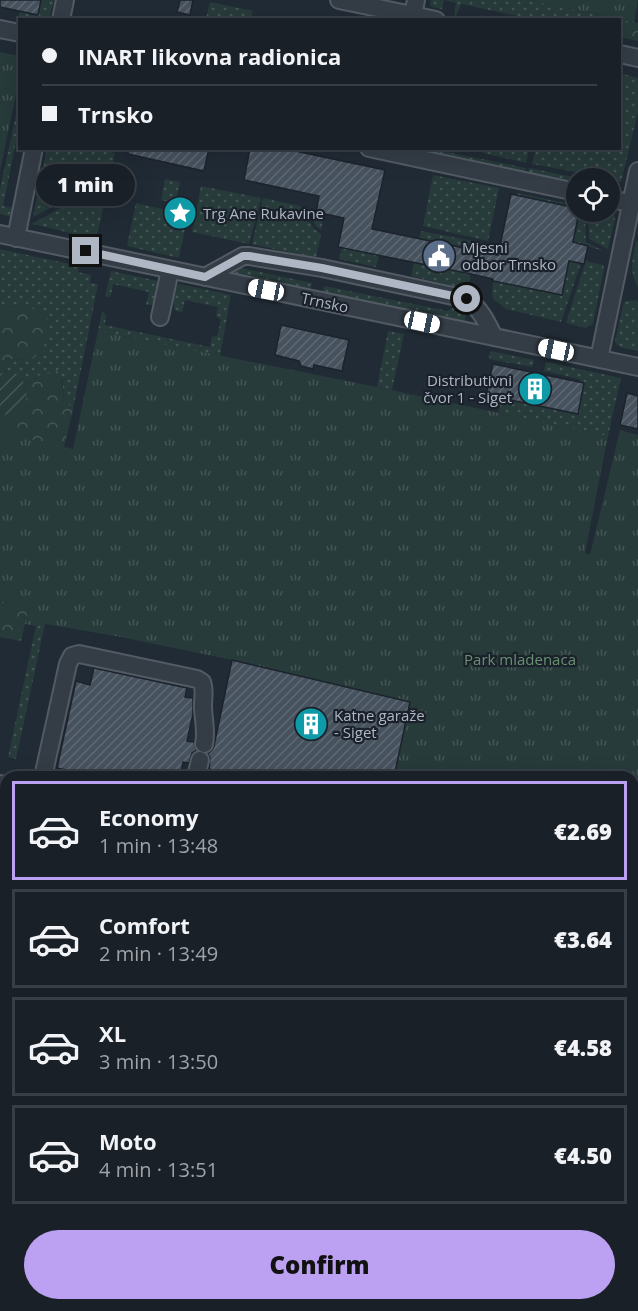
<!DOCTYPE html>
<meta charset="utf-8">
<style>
:root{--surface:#192028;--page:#222830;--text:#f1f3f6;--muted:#9fa3a8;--line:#373e45;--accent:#bca0f2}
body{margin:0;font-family:"Open Sans",sans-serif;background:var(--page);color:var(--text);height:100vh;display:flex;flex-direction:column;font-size:22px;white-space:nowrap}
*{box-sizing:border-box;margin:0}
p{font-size:20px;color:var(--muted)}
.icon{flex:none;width:33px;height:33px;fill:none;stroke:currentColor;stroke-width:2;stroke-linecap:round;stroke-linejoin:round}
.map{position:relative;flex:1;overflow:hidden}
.drawer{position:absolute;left:0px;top:771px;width:639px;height:540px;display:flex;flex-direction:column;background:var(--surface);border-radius:18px 18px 0 0;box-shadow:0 6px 24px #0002,0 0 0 2px var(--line)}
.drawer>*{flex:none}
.banner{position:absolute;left:18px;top:18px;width:603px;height:132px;border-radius:0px;box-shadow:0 6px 24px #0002,0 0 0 2px var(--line);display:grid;align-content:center;height:132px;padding:0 24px;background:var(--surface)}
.controls{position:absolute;left:566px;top:168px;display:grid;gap:12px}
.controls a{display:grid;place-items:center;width:54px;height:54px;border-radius:50%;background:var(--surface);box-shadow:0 6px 24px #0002,0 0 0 2px var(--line);font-size:30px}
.end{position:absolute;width:27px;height:27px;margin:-14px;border:8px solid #aeb7c3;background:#111;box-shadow:0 0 0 3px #111}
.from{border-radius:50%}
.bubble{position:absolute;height:42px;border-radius:21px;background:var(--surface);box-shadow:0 6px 24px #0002,0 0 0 2px var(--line);font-size:20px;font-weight:800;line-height:42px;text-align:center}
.car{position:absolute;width:18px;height:36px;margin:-18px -9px;border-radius:8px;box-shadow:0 0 4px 2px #0007;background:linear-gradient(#fff 24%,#345 0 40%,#fff 0 76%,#345 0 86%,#fff 0)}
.banner b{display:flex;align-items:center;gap:21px;height:57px;font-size:22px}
.banner b+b{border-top:2px solid var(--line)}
.banner i{width:15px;height:15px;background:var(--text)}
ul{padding:10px 0 0;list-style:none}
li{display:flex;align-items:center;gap:18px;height:99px;margin:0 12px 9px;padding:0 12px;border:3px solid var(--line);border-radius:0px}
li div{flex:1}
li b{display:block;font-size:22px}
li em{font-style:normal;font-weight:800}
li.on{border-color:var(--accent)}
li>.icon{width:54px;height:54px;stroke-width:1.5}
.primary-button{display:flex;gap:12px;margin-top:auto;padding:12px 24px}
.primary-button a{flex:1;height:69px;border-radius:36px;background:var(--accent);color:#111;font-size:24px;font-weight:800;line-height:69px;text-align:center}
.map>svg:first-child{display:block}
.grass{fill:url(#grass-dots)}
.forest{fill:url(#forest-crowns)}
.park{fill:url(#park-tufts)}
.garden{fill:url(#garden-furrows)}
.building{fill:url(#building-hatch);stroke:#1c232d;stroke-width:1.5}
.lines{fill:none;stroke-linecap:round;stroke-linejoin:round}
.minor-casing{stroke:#525a64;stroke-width:20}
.minor{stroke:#343c46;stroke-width:16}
.route{stroke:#aeb7c3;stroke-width:8}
.labels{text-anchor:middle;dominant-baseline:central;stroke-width:4.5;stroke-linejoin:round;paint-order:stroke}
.poi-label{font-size:15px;fill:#aeb7c3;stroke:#1a212b;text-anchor:start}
.street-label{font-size:15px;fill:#aeb7c3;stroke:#1a212b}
.park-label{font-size:15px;fill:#689270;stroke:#1a212b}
</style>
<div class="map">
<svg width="638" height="1311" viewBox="0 0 638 1311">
<defs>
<pattern id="grass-dots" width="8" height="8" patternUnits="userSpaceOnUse" patternTransform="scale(1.5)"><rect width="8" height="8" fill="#273b3a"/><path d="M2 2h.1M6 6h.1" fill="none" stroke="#455" stroke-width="1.8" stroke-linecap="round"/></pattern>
<pattern id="forest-crowns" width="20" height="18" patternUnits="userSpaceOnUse" patternTransform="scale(1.5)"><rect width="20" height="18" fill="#273b3a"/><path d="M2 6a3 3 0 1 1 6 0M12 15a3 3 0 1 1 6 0" fill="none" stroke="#455"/></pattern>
<pattern id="park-tufts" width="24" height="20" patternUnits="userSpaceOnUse" patternTransform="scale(1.5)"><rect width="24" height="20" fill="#273b3a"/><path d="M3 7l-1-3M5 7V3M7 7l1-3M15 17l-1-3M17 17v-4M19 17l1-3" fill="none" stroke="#455"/></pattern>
<pattern id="garden-furrows" width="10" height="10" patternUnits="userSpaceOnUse" patternTransform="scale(1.5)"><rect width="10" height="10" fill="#273b3a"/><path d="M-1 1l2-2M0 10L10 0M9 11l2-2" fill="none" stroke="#455"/></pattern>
<pattern id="building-hatch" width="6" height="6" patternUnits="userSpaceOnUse" patternTransform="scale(1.5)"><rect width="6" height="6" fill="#47525f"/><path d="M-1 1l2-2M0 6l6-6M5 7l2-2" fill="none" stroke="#5f6974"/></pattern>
</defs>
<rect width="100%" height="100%" fill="#212b35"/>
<path class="grass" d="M41,0H54L49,19H18L20,11Z
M431,0H528L623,20L620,30V20L531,19L461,4L456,16L454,15L456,3L444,0L442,9L432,7L430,5Z
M210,2L253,11L251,19H206Z
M620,73L638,78V112L621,182L609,180V178L532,164L536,149L620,148Z
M19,101V127L3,206L14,208L12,217L0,214V189Z
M47,148L96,149L115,153L110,176L33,217Z
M412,149H432L526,168L525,172Z
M486,149V148L529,149L526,163L483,153Z
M529,168L578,178H576V183L528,173Z
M433,175L499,188L488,241L423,226Z
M165,179L180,182L175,203L161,200Z
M110,180L96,239L32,224Z
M201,186L261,198L249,244L192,232Z
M517,193L576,205V208L516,196Z
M263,198L300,206L314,229L321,234L316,258L252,244Z
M136,203L188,215L179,258L127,246Z
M306,208L316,210L315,218L323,220L321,230L316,226L306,210Z
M609,210L614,215L615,219L608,249L589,239L588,212H609Z
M579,212H585L586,242L604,251L573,242Z
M421,231L488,244L487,247L480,246L479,251L419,239Z
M636,240L638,241V287C628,269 633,259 636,240Z
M342,247L379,255L376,267L339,259Z
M0,249L79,266L78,272L91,275L90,283L98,284L73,410L64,398L62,379L42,374L25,384C20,377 16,370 7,371L3,361L6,359L31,360L27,307L0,306Z
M569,260L581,263L561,322L506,309L493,299L492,294L493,281L562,295Z
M586,261L603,265L604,268L593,324L586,328L566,323Z
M414,262L471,274L468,289L411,276Z
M236,267L312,283L310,290L235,274L232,272V269Z
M111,271L158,281C160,290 159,300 151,305H146L149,292L113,284L111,295L108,297L105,296Z
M179,284L231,295L220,356L98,331L102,311L106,315L105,325L210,347L212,337L217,336L221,320L216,316L218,307L185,300L182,313L175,310C171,301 173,292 179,284Z
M324,286L448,311L460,303L471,309L466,314L464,322L322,293Z
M637,300L638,303V351L623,348L616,344L615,341L624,302L626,301Z
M388,331L404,334L392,390L377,387Z
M490,351L534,360L532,367L489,359Z
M546,362L621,378L608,436L498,413L502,398L578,414L584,383L580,382L579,379L544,371Z
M58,614L45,624L16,759L8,757L36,626Z
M404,1305H440L441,1311L421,1310L420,1311H399Z
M502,1305H542L551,1308L562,1307L580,1311H531Z"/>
<path class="forest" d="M623,20L638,23V41L620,37V30Z
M0,306L27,307L44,312L49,321L48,333L43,350L31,360L6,359L3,361L7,371L0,374Z
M53,371H60L64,398L73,410L64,447L0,456V413L6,415L26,391L25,384L42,374Z
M0,601L29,607L21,641L0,637Z"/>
<path class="park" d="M528,0H638L634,22Z
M0,52L19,56V80L0,171Z
M98,331L377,387L608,436L585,553L590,555L620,430L638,435V815L633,814V777H506L467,769L465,777H394L232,660L121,637L46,624L36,626L25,624L29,607L0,601V432L73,449Z
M633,943L638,944V1108L633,1107Z
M638,1255V1311H627L628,1305H633V1280Z"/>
<path class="garden" d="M7,371C23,370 31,393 24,407C24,407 17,414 17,414L6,415L0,413V374Z"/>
<path class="building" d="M0,0H41L38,15L0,7Z
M180,0H193L190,15L177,12Z
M128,148H209L204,171L128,154Z
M250,148H281L385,170L372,229L498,255L511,194L576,208V212H579L573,242L588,246L584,264L569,261L562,295L493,281V279L471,274L338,247L344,218L316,212L319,196L244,180Z
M281,325L349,340L342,371L314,365L313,369L301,366L299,361L275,355Z
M493,364L584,383L578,414L486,395Z
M627,393L638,396V429L620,425Z
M232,660L410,702L394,777H232L221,775V772L209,769L210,758L208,754L212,750L214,746Z
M94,668L187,688L185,697L193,698V714L187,741L194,742L196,750L192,753L189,763L183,762L180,777H83L71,774V771L57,768L76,681L90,685Z"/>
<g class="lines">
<g class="minor-casing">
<path id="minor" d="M339,0L436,20
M413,15L416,0
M61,20L65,0
M0,29L20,33
M620,54L638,58
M369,148L576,192
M609,199L631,203
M0,234L638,367
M16,238L34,148
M205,277L243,256H249L322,268L467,299C480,308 487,323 494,337
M160,317L170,270
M599,359L638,171
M43,777L68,664L72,656L79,654L197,679L202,682C205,690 203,697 203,706C203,718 207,732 204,744
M196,777L200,760
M0,784L6,785
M633,913L638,914
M0,1176L6,1145
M0,1250L6,1251
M250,1305L277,1311
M190,1311L192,1305
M312,1311L314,1305"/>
</g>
<use href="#minor" class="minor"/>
</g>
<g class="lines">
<path class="route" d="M86,251L205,277L243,256H249L322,268L467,299"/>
</g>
<defs>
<g id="sight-disc" transform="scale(1.725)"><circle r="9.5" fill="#0f9aa8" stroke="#1a212b"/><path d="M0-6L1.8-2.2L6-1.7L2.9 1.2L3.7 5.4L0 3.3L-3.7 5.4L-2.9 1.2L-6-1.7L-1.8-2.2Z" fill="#fff"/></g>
<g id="civic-disc" transform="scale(1.725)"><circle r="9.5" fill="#5c6f8a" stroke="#1a212b"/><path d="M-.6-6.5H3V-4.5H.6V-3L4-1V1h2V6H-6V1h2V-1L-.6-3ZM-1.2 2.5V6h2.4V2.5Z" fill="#fff"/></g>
<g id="building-disc" transform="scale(1.725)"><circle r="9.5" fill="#0f9aa8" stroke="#1a212b"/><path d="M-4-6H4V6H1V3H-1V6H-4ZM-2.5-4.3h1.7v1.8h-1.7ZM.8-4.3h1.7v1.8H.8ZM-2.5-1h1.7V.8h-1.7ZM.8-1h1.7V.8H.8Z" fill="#fff"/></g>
</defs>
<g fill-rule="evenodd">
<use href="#sight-disc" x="180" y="213"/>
<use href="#civic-disc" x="439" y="256"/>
<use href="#building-disc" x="535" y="389"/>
<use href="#building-disc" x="311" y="724"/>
</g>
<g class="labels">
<g class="poi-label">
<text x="203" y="213">Trg Ane Rukavine</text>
<text x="462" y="247">Mjesni<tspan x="462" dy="17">odbor Trnsko</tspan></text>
<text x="512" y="380" text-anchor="end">Distributivni<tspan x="512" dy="17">čvor 1 - Siget</tspan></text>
<text x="334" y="715">Katne garaže<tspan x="334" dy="17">- Siget</tspan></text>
</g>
<g class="street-label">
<text transform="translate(325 302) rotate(12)">Trnsko</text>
</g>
<g class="park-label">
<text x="520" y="659">Park mladenaca</text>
</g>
</g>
</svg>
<div class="controls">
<a><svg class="icon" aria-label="locate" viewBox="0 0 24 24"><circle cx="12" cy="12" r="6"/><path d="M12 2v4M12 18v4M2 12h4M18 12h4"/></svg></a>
</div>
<i class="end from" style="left:467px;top:299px"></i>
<i class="end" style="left:86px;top:251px"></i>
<div class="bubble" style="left:36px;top:164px;width:99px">1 min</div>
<i class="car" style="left:266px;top:290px;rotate:281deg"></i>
<i class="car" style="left:422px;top:322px;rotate:102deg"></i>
<i class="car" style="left:556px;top:350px;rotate:282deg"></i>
<div class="banner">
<b><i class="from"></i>INART likovna radionica</b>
<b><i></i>Trnsko</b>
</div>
<section class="drawer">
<ul>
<li class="on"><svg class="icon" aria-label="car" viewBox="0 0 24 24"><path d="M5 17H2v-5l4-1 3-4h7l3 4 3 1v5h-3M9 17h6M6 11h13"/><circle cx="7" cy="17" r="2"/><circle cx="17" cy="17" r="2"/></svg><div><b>Economy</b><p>1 min · 13:48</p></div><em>€2.69</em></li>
<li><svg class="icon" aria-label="car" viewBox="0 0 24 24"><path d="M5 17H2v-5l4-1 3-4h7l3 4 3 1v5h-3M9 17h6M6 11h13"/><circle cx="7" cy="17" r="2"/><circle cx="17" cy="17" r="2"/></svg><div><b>Comfort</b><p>2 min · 13:49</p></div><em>€3.64</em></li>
<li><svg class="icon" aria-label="car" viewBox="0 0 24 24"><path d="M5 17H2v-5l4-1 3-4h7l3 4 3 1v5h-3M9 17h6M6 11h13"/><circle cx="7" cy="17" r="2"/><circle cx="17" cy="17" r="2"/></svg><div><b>XL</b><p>3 min · 13:50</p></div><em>€4.58</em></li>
<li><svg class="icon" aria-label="car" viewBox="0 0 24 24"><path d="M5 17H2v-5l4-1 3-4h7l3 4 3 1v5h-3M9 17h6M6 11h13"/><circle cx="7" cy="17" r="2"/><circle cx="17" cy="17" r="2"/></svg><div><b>Moto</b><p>4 min · 13:51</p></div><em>€4.50</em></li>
</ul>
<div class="primary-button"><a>Confirm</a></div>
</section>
</div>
